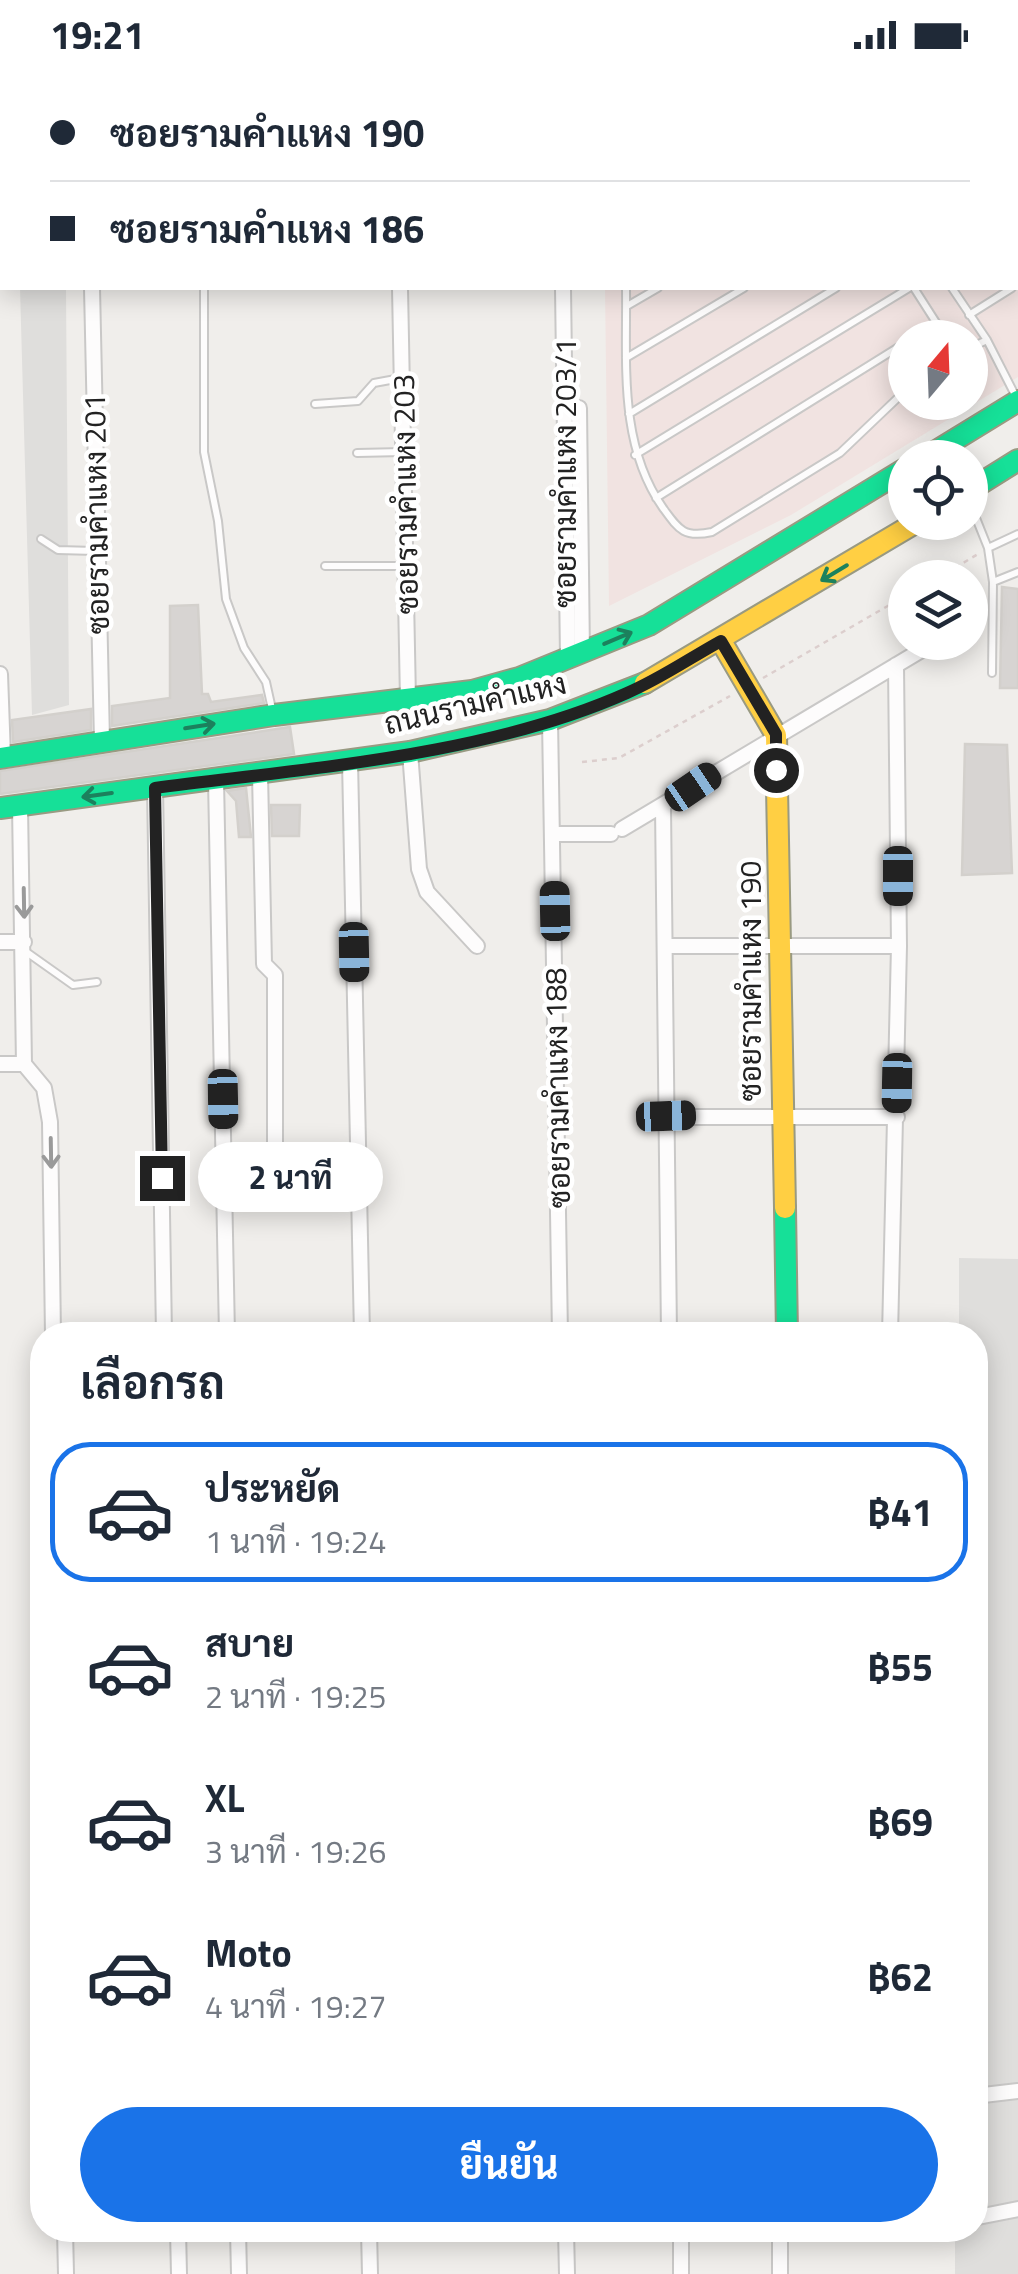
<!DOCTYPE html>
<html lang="th">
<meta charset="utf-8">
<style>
:root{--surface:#fff;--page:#f2f2f3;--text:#1f2937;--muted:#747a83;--line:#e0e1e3;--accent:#1a73e8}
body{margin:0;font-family:"Titillium Web",Sarabun,sans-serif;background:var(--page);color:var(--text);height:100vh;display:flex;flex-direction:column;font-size:38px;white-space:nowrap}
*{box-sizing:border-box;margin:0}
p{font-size:32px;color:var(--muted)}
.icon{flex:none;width:55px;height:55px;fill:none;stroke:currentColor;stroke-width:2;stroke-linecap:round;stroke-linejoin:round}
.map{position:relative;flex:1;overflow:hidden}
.drawer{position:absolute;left:30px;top:1252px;width:958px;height:920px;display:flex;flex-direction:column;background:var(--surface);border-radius:40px;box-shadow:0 5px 25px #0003}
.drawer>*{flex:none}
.banner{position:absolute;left:0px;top:0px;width:1020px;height:220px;box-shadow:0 5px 25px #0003;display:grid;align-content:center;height:220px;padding:0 50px;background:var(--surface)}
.needle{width:65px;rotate:19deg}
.fabs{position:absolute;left:888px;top:250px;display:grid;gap:20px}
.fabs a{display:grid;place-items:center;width:100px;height:100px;border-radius:50%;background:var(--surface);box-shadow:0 5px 25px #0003;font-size:50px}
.end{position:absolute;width:45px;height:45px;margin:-22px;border:12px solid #222;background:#fff;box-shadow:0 0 0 5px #fff}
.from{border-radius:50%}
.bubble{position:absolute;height:70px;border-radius:35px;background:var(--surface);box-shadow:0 5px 25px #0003;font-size:32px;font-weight:700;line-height:70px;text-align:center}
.car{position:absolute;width:30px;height:60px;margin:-30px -15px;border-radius:12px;box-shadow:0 0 8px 2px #0007;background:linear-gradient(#222 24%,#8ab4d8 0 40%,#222 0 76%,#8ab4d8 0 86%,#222 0)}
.banner b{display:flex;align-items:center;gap:35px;height:95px;font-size:38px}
.banner b+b{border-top:2px solid var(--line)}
.banner i{width:25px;height:25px;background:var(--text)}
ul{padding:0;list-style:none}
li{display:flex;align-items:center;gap:30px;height:140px;margin:0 20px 15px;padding:0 30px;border:5px solid transparent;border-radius:40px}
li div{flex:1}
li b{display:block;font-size:38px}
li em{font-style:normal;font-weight:700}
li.active{border-color:var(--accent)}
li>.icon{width:90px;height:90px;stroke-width:1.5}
h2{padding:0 50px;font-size:45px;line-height:120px}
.cta{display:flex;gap:20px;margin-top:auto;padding:20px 50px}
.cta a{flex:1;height:115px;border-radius:60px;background:var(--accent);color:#fff;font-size:40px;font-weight:700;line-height:115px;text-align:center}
.status{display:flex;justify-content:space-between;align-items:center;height:70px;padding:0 50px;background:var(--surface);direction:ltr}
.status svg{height:28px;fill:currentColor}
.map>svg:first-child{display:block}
.residential{fill:#dfdedc}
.commercial{fill:#f1e3e1;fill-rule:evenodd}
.building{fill:#d7d4d2;stroke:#d3d0cc;stroke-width:2.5}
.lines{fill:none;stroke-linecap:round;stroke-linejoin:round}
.lane-casing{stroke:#c9c8c7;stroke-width:10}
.street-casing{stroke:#c9c8c7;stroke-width:18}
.fast-casing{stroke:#999a82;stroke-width:24}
.slow-casing{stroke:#999a82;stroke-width:24}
.path{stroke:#dccecd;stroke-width:2.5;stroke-dasharray:5 5;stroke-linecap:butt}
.lane{stroke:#fdfcfc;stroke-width:6}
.street{stroke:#fdfcfc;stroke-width:14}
.fast{stroke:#16e098;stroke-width:20}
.slow{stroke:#ffcf43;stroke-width:20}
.oneway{stroke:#1c815d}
.oneway2{stroke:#9a9a9a}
.route{stroke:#222;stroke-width:12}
.labels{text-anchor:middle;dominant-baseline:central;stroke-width:9;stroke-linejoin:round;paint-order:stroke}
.street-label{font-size:30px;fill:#222;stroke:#fff}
</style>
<div class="status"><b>19:21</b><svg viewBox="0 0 49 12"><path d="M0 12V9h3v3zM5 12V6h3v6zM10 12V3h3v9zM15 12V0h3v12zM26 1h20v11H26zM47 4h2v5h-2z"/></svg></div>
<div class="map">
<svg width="1018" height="2204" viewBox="0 0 1018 2204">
<rect width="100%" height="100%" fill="#f0eeeb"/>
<path class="residential" d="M20,218H66L69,635L32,645Z
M959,1188L1018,1189V2204H955V2160H975V1265H959Z"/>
<path class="commercial" d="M603,0H1018V307L791,445L609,536L605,218H1018V2ZM905,268H970V332H905Z"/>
<path class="building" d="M1002,517L1018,519V618H1000Z
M198,535L202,624H208L211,632L262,625L264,633L112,656V636L170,628V536Z
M91,639V660L13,672L12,650Z
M290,657L294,684L0,724V701Z
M965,674L1007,675L1012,803L962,805Z
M246,718L251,767H239L236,731L227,721Z
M271,735H300L299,766H272Z"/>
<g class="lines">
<g class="lane-casing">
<path id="lane" d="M625,0L626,2
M805,0L807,2
M683,2L687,0
M768,2L772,0
M865,2L869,0
M204,218V382L218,451L226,529L244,578L266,612L272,639
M626,218C627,292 618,374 663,438C679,460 684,468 712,462L840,383L905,321
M914,218L946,268
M952,218L987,270L1017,329
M627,236L658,218
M969,245L1012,218
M913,268L936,253
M970,278L987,270
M626,288L744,218
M315,334L358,331L374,313L401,308
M629,344L836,218
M357,383L403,382
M635,385L909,218
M656,428L905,273
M970,433L988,478L993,512L1018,502
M41,469L58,480L95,481
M988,478L1018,464
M325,496H404
M992,603L993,512
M25,881L73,915L97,912"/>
</g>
<g class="street-casing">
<path id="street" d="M88,0V2
M561,0V2
M398,2V0
M92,218L102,671
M400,218L408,630
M563,218L568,588
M579,338L582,584
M0,604L3,687
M550,650L560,1265
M410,682L419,799L427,822L477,876
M350,691L362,1265
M260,704L264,894L275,905V1092
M216,710L227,1265
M155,717L164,1265
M20,736L24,994L44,1018L50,1052L53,1265
M663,737L669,1265
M622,759L935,572
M554,764H611
M0,872H24
M666,876H899
M0,994H24
M666,1047H897
M890,1265L899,876L896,595
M975,2026L1018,2021
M978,2147L1018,2139
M65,2160L66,2204
M178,2160L179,2204
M238,2160L239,2204
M369,2160L370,2204
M566,2160L567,2204
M681,2160V2204
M780,2160V2204"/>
</g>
<g class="fast-casing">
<path id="fast" d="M925,388L1018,331
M970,420L1018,390
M0,688L274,645L472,621L519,608L649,555L905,399
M0,738L410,682L550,650L645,613
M785,1138L787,1265"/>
</g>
<g class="slow-casing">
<path id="slow" d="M721,571L776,665L785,1138
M645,613L917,452"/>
</g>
<path class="path" d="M938,508L978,484
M763,608L905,526
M582,692L619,688L730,626"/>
<use href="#lane" class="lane"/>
<use href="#street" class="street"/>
<use href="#fast" class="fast"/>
<use href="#slow" class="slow"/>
</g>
<defs><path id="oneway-shaft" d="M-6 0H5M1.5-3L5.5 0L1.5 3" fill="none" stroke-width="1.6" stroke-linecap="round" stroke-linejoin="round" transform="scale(2.5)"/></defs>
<g class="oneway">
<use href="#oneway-shaft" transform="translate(834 503) rotate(149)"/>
<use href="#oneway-shaft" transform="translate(618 568) rotate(-23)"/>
<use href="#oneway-shaft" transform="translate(200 656) rotate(-9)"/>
<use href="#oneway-shaft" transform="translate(97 725) rotate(172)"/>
</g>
<g class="oneway2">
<use href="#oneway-shaft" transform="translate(24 833) rotate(89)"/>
<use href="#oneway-shaft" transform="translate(51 1083) rotate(89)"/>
</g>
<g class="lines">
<path class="route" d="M162,1108L155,718C307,698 486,686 627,623C660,609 690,588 721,571L776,664V700"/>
</g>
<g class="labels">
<g class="street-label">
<text transform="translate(565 403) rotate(-90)">ซอยรามคำแหง 203/1</text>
<text transform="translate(405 424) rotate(-91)">ซอยรามคำแหง 203</text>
<text transform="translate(96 444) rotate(-91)">ซอยรามคำแหง 201</text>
<text transform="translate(475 633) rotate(-13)">ถนนรามคำแหง</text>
<text transform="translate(750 911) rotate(-90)">ซอยรามคำแหง 190</text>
<text transform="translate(557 1018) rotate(-91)">ซอยรามคำแหง 188</text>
</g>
</g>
</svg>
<div class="fabs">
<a><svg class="needle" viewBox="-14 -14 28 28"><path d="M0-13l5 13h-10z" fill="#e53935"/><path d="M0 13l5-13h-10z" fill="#747a83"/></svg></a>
<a><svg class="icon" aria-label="locate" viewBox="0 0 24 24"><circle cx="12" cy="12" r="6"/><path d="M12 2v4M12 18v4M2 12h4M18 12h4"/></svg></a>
<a><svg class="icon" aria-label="layers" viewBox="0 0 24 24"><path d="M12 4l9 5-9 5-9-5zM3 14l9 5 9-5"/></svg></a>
</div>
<i class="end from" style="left:776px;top:700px"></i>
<i class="end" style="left:162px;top:1108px"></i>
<div class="bubble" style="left:198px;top:1072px;width:185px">2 นาที</div>
<i class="car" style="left:693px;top:717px;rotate:56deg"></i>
<i class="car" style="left:898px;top:806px;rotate:180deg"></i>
<i class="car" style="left:555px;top:841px;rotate:359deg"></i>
<i class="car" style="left:354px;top:882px;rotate:179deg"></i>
<i class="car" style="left:897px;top:1013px;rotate:181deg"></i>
<i class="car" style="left:223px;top:1029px;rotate:179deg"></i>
<i class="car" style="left:666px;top:1046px;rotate:88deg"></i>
<div class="banner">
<b><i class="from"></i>ซอยรามคำแหง 190</b>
<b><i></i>ซอยรามคำแหง 186</b>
</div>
<section class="drawer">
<h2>เลือกรถ</h2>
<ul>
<li class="active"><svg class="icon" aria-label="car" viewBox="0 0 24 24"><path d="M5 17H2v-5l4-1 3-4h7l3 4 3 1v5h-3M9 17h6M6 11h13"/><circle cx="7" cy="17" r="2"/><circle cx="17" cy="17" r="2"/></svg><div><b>ประหยัด</b><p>1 นาที · 19:24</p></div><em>฿41</em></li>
<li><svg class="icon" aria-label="car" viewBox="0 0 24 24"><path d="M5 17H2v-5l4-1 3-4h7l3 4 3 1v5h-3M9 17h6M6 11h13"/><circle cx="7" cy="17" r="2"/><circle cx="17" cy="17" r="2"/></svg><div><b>สบาย</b><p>2 นาที · 19:25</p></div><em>฿55</em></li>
<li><svg class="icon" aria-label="car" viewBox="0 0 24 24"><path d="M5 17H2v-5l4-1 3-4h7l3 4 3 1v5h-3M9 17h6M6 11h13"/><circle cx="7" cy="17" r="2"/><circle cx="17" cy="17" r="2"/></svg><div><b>XL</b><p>3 นาที · 19:26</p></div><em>฿69</em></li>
<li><svg class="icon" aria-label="car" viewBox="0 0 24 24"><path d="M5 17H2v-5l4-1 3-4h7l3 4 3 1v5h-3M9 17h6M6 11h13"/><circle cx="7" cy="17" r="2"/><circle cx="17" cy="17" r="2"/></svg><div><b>Moto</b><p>4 นาที · 19:27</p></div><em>฿62</em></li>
</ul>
<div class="cta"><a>ยืนยัน</a></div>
</section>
</div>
